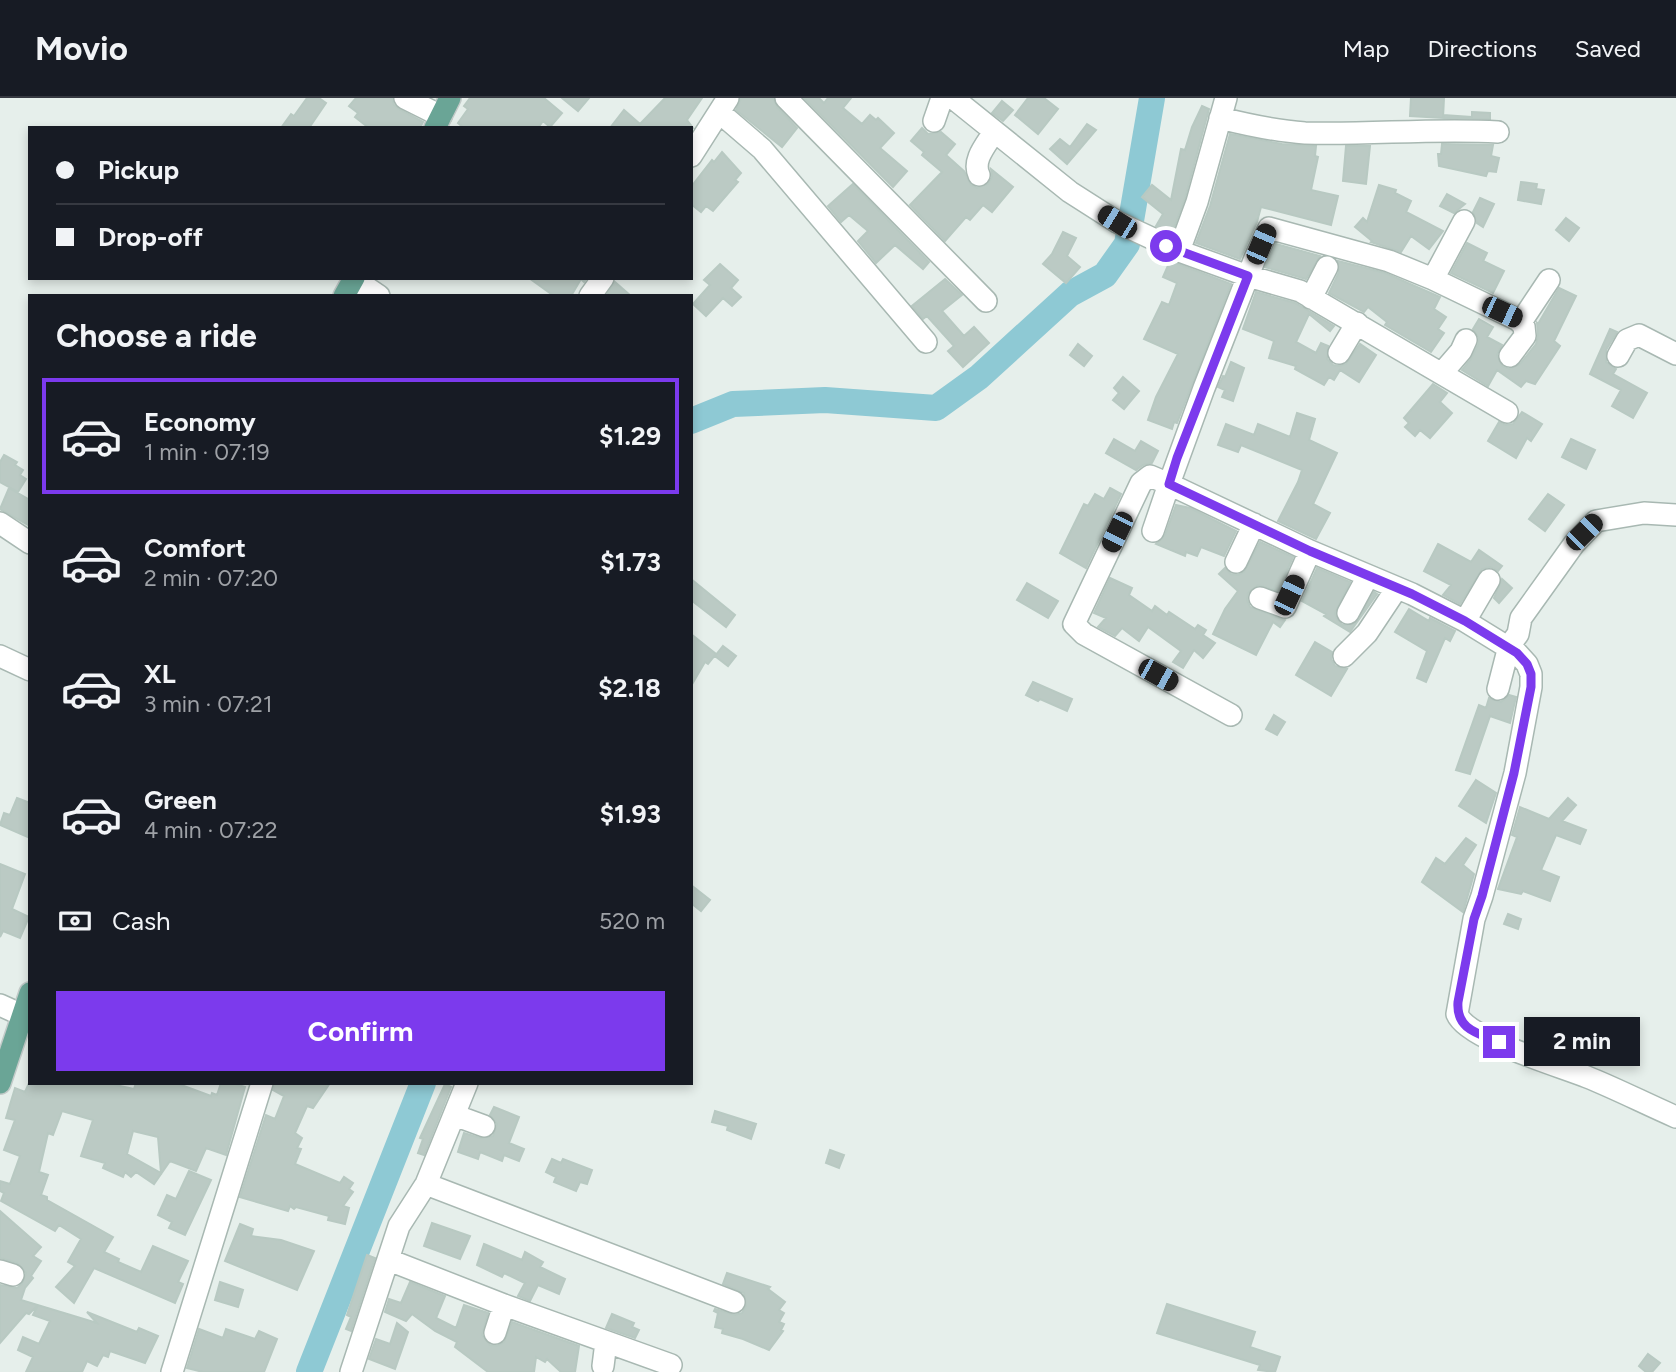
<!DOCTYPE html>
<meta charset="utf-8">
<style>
:root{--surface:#171b24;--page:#242831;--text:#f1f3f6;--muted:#9ea1a6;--line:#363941;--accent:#7c3aed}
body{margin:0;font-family:Figtree,sans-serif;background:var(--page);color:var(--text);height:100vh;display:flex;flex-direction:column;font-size:26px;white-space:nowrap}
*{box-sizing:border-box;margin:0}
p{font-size:23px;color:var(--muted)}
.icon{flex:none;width:38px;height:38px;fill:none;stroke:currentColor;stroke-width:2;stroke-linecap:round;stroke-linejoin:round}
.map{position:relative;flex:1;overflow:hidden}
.details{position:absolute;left:28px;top:196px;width:665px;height:791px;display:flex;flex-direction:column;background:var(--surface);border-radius:0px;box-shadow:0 4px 10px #0003}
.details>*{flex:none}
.guide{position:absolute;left:28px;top:28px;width:665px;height:154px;border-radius:0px;box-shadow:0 4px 10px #0003;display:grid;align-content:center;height:154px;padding:0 28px;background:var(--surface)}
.end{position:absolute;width:32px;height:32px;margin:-16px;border:9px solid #7c3aed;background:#fff;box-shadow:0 0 0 4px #fff}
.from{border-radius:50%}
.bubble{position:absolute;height:49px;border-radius:0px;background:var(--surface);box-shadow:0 4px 10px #0003;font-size:23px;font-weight:700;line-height:49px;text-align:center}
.car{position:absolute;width:21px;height:42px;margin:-21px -10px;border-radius:9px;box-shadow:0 0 5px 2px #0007;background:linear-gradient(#222 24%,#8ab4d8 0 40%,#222 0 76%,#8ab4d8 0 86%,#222 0)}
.guide b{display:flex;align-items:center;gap:24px;height:66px;font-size:26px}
.guide b+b{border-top:2px solid var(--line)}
.guide i{width:18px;height:18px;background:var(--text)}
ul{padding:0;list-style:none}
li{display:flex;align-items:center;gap:21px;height:116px;margin:0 14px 10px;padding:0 14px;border:4px solid transparent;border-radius:0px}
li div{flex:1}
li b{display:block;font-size:26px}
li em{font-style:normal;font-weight:700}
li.active{border-color:var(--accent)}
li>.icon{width:63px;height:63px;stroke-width:1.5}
h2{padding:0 28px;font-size:32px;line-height:84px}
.pay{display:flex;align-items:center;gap:18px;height:77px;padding:0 28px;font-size:26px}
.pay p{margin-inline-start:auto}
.primary-button{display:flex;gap:14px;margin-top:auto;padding:14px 28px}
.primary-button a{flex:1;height:80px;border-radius:0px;background:var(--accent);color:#fff;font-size:28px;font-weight:700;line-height:80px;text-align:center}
header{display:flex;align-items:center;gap:42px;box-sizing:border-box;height:98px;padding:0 35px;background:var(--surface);border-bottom:2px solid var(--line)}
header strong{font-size:33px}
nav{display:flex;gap:38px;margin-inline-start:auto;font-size:24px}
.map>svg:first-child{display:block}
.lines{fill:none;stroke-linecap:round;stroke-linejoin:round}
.river{stroke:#8ec9d4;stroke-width:26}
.building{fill:#bbcac4;stroke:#b8c9c2;stroke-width:2;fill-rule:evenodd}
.minor-casing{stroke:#a8b8b2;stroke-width:24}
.major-casing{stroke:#c2cac8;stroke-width:24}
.minor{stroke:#fff;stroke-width:21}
.major{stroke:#6aa596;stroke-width:21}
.route{stroke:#7c3aed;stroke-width:9}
</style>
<header>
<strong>Movio</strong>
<nav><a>Map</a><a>Directions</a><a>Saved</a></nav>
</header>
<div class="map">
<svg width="1676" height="1274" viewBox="0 0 1676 1274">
<rect width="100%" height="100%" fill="#e6efeb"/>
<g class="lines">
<path class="river" d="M691,323L733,306L825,302L936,310L979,279L1070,196L1105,177L1127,146L1152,0
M309,1274L423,985"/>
</g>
<path class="building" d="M307,0H319L326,5L309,30H281L291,16L294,18Z
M356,0H392L394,7L399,11L423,24L420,30H369L355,19L358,15L349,8Z
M470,0H544L562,15L550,29L543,23L538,30H464L458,25L468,11L464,8Z
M562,0H589L578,13Z
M665,0H702L687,22L693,30H610L624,12L640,26Z
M741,0H773L777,9L797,30L782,49L736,12Z
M804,0H819L824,5L828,0H851L843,10L862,26L870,17L876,22L878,20L894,35L880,50L907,73L893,89Z
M1028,0H1044L1058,11L1038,36L1015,17Z
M1411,0H1444L1443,20L1410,18Z
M1002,3L1013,12L1003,23L992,15Z
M1202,8L1209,11L1185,100L1172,135L1156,128L1163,116L1142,99L1152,87L1171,102L1181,51L1185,52L1192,29Z
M1472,14L1490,15V21L1444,20V17L1472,19Z
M1087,26L1096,32L1067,66L1050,51L1060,41L1070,49Z
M922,30L928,36L941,34L955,46L946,57L964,73L971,87L977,90L988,86L992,79L991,71L1013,89L992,114L983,107L970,122L966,119L945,143L910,107L942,74L922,57L924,54L911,43Z
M1230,36L1282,46L1316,48L1315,58L1318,59L1311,92L1338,98L1331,127L1261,109L1257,124L1240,161L1196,145L1210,108Z
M1442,46L1493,47L1491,58L1499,60L1496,74L1488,73L1486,78L1439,68L1438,56H1441Z
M1346,48H1370L1366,86L1343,83Z
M722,54L741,75L735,82L738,84L713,113L706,108L701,114L691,106V89L712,62L714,64Z
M1521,84L1537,86L1536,91L1544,92L1541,106L1518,102Z
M853,86L929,164L923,171L895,147L876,165L858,143L868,133L849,117L841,124L828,108Z
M1379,87L1396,92L1395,95L1411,103L1406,114L1443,133L1429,151L1411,138L1401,154L1371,144L1372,143L1355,129L1363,120L1367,124Z
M1447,96L1465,106L1454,115L1440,108Z
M1480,100L1494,106L1483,129L1477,125L1473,114Z
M1566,120L1579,130L1569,143L1556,132Z
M1063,134L1076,140L1067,158L1080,169L1066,185L1043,166L1052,156Z
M1467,145L1487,155L1483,163L1504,173L1493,195L1451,175Z
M1276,146L1320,158L1306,181L1265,169Z
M1170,163L1231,186L1177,325L1174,324L1172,331L1148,322L1156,299L1178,256L1144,241L1162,204L1169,207L1177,185L1163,179Z
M1338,163L1385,175L1440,199L1434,211L1446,219L1438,231L1444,235L1431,254L1385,227L1387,224L1368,209L1364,214L1329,195L1339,174Z
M720,166L738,182L731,190L741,199L732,208L723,200L706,218L693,206L710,187L704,182Z
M529,180H587L584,184L581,181L571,198H554Z
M945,181L962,197L942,213L964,238L974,229L989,245L963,269L948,253L954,248L927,218L923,221L912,208Z
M615,184L631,198H606Z
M1559,190L1576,198L1554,243L1560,248L1535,286L1526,283L1521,289L1497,272L1488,288L1462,272L1471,261L1478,247L1479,240L1473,231L1479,221L1493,229L1487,239L1502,247L1497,257L1502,268L1509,271L1520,266L1536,246L1538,237L1537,225L1538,226Z
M1256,194L1295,205L1334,228L1330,233L1309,216L1296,244L1316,255L1321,245L1328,248L1327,261L1333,267L1339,268L1346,266L1360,246L1376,257L1359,284L1340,272L1334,282L1329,279L1324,287L1295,271L1296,268L1269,260L1274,243L1243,231Z
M1610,231L1617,234L1606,252V264L1616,271L1613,276L1647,295L1633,320L1612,308L1621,292L1590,276Z
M1078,246L1092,258L1084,268L1070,257Z
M1231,264L1244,270L1233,303L1222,299L1225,292L1218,289L1223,278L1225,279Z
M1123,279L1139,293L1124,311L1113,302L1119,295L1114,290Z
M1433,286L1447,295L1440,304L1452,315L1430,340L1420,332L1415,338L1405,329L1409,325L1404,320Z
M1522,314L1542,326L1531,343L1527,340L1516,360L1488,343L1499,324L1506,327L1513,326Z
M1297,315L1315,321L1309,342L1337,355L1313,406L1330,415L1316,441L1278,423L1298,384L1302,372L1241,347L1238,354L1218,347L1226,326L1254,337L1258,326L1290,339Z
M1114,341L1135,353L1141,343L1158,353L1152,365L1143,367L1136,372L1106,355Z
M1571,341L1595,352L1586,371L1562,359Z
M4,357L17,364L15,367L23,372L20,377L26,381L18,394L0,384V364Z
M9,390L30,402V428L0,411Z
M1110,390L1121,396L1086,470L1060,455L1084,406L1088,408L1095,396L1104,401Z
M1548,396L1564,407L1545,433L1529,421Z
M1176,407L1190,410L1236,433L1224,458L1201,449L1197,458L1186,454L1185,458L1156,446L1165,437Z
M1260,444L1293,459L1278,493L1258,487L1248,495L1247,502L1250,509L1285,522L1280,529L1273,524L1256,557L1213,536L1225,511L1238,493L1219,476L1225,470L1231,476L1238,477L1244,474Z
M1438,446L1471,464L1479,452L1502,468L1498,473L1490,469L1482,471L1460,506L1443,497L1451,487L1424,473Z
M1317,470L1350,484L1335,515L1337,521L1342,527L1355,526L1374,494L1377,496L1350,534L1324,518L1326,516L1302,503Z
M1110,480L1132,490L1129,497L1152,513L1155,508L1167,517L1169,514L1195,531L1198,527L1206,532L1203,537L1215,545L1203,560L1194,552L1183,570L1173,564L1181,553L1148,529L1139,543L1122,530L1115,538L1098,529L1106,520L1094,515Z
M691,481L735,517L726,529L691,502Z
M1502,481L1512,490L1499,505L1494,500Z
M1027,485L1058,503L1048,520L1017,502Z
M1409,511L1429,523L1430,520L1455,533L1450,543L1445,540L1426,584L1417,580L1427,553L1395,534Z
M691,536L716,556L708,566L705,564L691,588Z
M1315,544L1332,554L1331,561L1335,568L1347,571L1331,598L1296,577Z
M723,548L736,558L728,568L715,558Z
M1033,584L1072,601L1067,613L1040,601L1038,603L1026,597Z
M1509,597L1516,599L1510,625L1490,618L1470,676L1456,672L1479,607L1486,610L1489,600L1501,604Z
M1274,617L1285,624L1277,637L1266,631Z
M1476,682L1496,695L1486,725L1459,708Z
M17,700L30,705V740L0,727L4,715L10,717Z
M1568,700L1576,707L1562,723L1586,732L1580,746L1556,737L1541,772L1559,779L1550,803L1523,793L1521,796L1498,791L1517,739L1512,737L1520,709L1549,721Z
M1466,740L1476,747L1463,767L1474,776L1463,814L1422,784L1436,760L1445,766Z
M0,766L25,776L12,811L29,819L20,840L3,833L0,839Z
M691,787L710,802L701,813L691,805Z
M1508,816L1521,821L1518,831L1504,826Z
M29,985H106L134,991L136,985H176L211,998L212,995L217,997L221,985H232L245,989L226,1057L206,1050L196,1073L170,1063L154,1086L136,1074L131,1079L125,1074L123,1079L103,1070L105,1065L81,1058L93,1022L62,1013L53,1037L48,1035L39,1074L48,1077L41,1097L47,1099V1102L113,1139L104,1154L119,1161L118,1164L141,1174L153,1148L188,1163L178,1184L183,1186L175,1205L94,1170L74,1205L56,1189L75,1168L68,1164L81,1141L59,1127L55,1133L1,1103L4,1095L0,1093V1083L10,1086L20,1058L4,1052L15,1022L6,1020L15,990L25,994ZM133,1033L158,1039L161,1075L127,1056Z
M275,985H330L313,1010L307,1008L295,1035L302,1040L297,1050L301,1051L295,1066L340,1085L344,1079L353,1085L349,1091L353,1094L343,1108L349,1110L345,1126L328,1122L329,1118L296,1109L294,1111L290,1108L288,1113L240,1099L266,1017L275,1021L284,998L273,992Z
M445,986L451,989L424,1057L418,1055L423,1041L420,1040Z
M494,1009L519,1019L509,1045L524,1051L519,1063L504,1057L502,1063L480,1054L478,1061L458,1054L464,1035L480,1040L493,1038L497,1026L490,1017Z
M715,1013L756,1026L751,1041L727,1032L728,1028L712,1024Z
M830,1052L844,1057L839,1070L826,1065Z
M552,1061L561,1065L563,1061L592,1072L587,1086L580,1084L576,1093L554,1084L556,1079L546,1074Z
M189,1073L211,1082L185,1137L169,1130L172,1124L158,1117L167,1097L176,1101Z
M0,1113L41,1149L33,1158L41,1163L31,1178L33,1180L25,1190L21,1202L97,1225L87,1214L137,1234L139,1230L158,1238L145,1265L110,1253L108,1259L103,1257L97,1268L87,1263L82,1274H26L33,1259L18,1252L23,1239L39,1246L50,1223L33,1217L38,1207L29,1216L26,1215L0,1245V1187L17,1190L22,1186L26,1175L17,1165L0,1160Z
M432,1125L470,1138L460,1161L424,1148Z
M240,1126L253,1131L251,1138L281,1142L314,1153L297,1192L225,1163Z
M484,1146L522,1162L525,1154L543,1164L540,1169L565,1181L559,1196L538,1187L530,1203L518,1198L525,1185L504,1175L502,1179L477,1167Z
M367,1157L375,1160L351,1233L346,1231L351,1219L347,1217Z
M727,1175L770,1189L768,1191L785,1204L779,1212L784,1215L779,1224L784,1226L781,1232L783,1233L769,1252L743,1241L722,1235L723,1231L715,1229L718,1215L714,1213L715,1211L735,1217L742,1215L746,1208L744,1195L723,1186Z
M220,1184L243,1192L238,1209L215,1202Z
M410,1184L445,1198L436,1220L456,1230L464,1207L488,1215L482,1237L490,1247L497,1248L504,1244L512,1224L579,1248L575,1274H561L547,1261L545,1264L536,1259L534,1274H488L455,1249L457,1244L435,1233L412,1216L406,1223L385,1214L389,1201L401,1205Z
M1167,1206L1255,1234L1250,1249L1280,1259L1275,1274L1258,1272L1260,1267L1157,1235Z
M612,1216L634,1225L632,1229L639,1232L635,1240L606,1230Z
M397,1225L408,1234L395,1271L369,1261L376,1241L390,1246Z
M199,1231L223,1240L226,1231L255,1241L259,1233L277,1241L264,1274H203L187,1270Z
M1648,1256L1660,1265L1652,1274H1646L1639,1268Z"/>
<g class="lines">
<g class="minor-casing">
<path id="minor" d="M405,0L441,18
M786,0L986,203
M953,0L1070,94L1117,124L1179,153L1248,178L1300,193L1507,314
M719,14L762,51L926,244
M1220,20C1248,27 1276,33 1305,35C1369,37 1434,30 1498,34
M934,23L942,0
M691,58L728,0
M979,77C972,62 986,47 994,34
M1179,153L1197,104L1226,0
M354,181L379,198
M1433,181L1464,123
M590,198L603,180
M1311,200L1327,169
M1521,224L1549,182
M1339,255L1357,225
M1510,258L1525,238L1524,228L1518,222L1433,181L1389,163L1269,130L1255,160L1204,290L1169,386L1310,453L1412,496L1465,523L1517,555L1527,566L1531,576V589L1515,675L1482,798L1474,821L1457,916C1467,941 1560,968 1587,979C1617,991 1646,1006 1676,1019
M1618,258L1627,242L1639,237L1676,256
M1442,275L1461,253L1466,242
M0,425L30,445
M1153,433L1169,386L1150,378L1141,385L1074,526L1084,536L1231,617
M1236,464L1254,426
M1260,500L1285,509L1310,453
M1348,515L1368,478
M1465,523L1489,482
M0,558L30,572
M1344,558L1367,535L1397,490
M1498,591L1509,548L1518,536L1521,520L1574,446L1596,423L1644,415L1676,417
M0,907L22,917
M454,1017L484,1028
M426,1086L734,1204
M389,1162L504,1207L671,1267
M0,1173L13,1177
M495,1235L504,1207
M603,1268L606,1244
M172,1274L262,985
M351,1274L399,1128L426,1086L467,985"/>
</g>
<g class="major-casing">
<path id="major" d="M435,30L450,0
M344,198L354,180
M0,985L30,895"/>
</g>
<use href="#minor" class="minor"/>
<use href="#major" class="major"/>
</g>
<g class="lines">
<path class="route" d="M1166,148L1248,178L1177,360L1169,386L1310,453L1412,496L1465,523L1517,555L1527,566L1531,576V589L1514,675L1482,798L1474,821L1458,904C1456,931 1477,935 1499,944"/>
</g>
</svg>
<i class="end from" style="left:1166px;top:148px"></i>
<i class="end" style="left:1499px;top:944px"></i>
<div class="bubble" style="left:1524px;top:919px;width:116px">2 min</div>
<i class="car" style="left:1117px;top:124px;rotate:302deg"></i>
<i class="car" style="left:1261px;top:146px;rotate:23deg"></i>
<i class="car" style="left:1502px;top:214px;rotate:115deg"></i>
<i class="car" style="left:1117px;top:434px;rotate:206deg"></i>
<i class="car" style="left:1584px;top:434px;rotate:45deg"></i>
<i class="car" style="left:1289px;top:497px;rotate:25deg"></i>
<i class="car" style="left:1158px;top:577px;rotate:119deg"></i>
<div class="guide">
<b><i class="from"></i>Pickup</b>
<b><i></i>Drop-off</b>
</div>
<section class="details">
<h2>Choose a ride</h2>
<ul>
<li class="active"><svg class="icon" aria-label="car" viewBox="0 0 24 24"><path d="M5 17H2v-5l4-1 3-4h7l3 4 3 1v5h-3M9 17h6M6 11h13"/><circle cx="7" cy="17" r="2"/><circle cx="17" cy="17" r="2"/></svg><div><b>Economy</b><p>1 min · 07:19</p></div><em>$1.29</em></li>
<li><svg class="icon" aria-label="car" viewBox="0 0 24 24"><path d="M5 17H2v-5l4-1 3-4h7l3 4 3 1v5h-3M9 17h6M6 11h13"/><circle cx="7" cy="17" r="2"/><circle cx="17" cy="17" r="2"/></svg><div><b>Comfort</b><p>2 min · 07:20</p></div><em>$1.73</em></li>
<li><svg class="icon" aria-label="car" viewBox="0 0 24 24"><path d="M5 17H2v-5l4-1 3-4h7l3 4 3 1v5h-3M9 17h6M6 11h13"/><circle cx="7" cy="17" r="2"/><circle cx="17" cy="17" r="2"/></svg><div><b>XL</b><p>3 min · 07:21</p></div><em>$2.18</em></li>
<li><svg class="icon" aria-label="car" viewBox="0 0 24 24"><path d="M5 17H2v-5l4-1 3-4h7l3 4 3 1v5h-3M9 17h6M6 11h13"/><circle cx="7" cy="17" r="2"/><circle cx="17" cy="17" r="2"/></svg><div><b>Green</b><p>4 min · 07:22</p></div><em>$1.93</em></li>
</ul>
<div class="pay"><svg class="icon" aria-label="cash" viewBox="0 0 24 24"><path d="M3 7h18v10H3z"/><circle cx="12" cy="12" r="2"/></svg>Cash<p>520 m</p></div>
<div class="primary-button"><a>Confirm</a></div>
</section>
</div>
